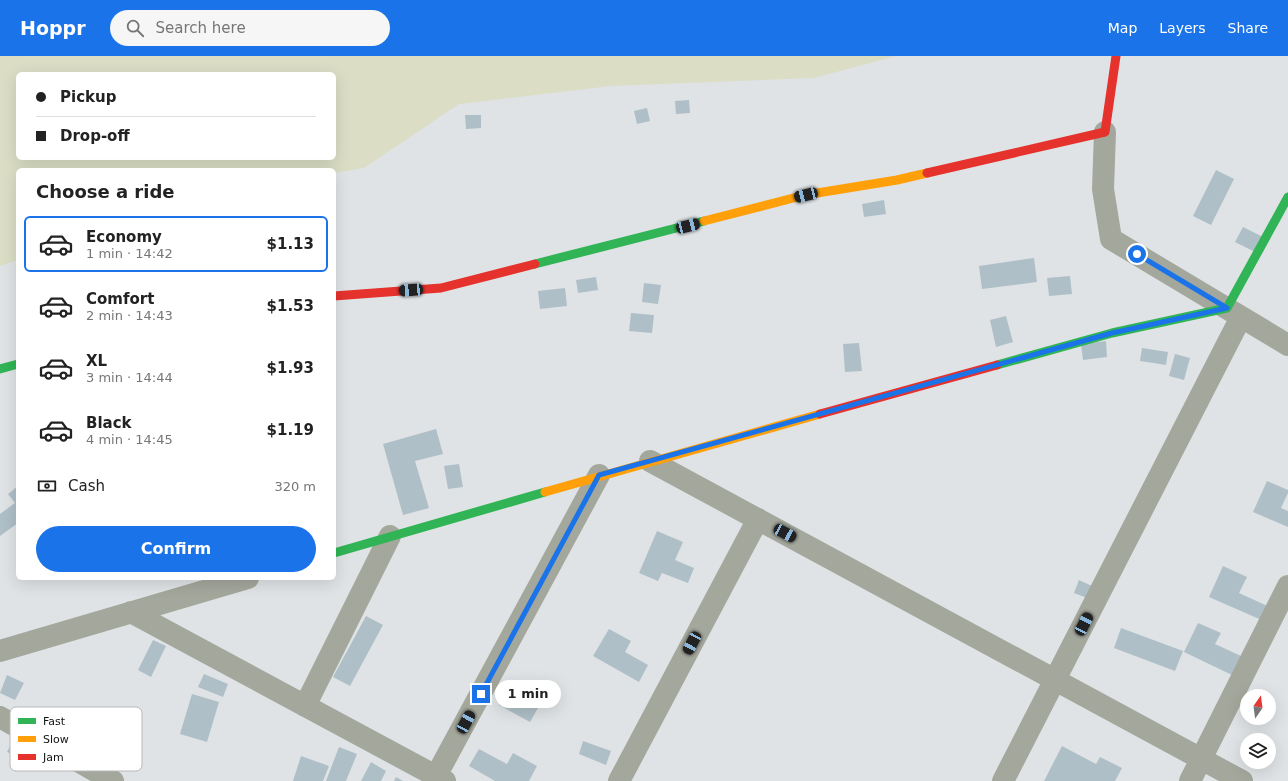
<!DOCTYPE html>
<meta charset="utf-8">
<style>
:root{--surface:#fff;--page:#f6f6f6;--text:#222;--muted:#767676;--line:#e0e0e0;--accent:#1a73e8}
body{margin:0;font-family:"DejaVu Sans",sans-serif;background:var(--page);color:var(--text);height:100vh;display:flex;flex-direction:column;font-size:15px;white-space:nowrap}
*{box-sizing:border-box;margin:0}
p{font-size:13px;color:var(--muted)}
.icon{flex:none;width:22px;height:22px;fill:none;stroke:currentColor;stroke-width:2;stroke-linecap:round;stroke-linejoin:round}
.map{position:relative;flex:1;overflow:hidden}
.drawer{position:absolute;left:16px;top:112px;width:320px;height:412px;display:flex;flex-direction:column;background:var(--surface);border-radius:6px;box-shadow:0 4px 16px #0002}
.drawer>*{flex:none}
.banner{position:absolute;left:16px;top:16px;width:320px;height:88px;border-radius:6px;box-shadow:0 4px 16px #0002;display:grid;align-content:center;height:88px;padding:0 20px;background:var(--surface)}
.needle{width:26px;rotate:14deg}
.buttons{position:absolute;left:1240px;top:633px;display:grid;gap:8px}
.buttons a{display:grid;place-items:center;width:36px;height:36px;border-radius:50%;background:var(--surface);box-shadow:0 4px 16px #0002;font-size:20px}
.end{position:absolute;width:18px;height:18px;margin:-9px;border:5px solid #1a73e8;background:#fff;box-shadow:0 0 0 2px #fff}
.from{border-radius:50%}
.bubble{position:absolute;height:28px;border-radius:14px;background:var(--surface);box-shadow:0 4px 16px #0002;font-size:13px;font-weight:700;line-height:28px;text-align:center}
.car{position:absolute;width:12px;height:24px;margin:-12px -6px;border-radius:5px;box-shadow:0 0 3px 1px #0007;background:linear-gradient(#222 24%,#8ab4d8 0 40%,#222 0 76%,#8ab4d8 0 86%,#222 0)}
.banner b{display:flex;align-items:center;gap:14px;height:38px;font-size:15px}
.banner b+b{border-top:1px solid var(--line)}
.banner i{width:10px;height:10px;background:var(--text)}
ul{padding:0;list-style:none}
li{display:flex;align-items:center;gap:12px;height:56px;margin:0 8px 6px;padding:0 12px;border:2px solid transparent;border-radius:6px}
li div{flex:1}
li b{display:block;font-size:15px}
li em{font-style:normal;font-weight:700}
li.active{border-color:var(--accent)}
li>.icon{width:36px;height:36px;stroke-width:1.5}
h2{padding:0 20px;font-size:18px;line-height:48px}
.pay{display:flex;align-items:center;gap:10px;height:44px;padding:0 20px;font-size:15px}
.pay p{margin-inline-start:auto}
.cta{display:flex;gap:8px;margin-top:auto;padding:8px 20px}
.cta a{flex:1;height:46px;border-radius:24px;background:var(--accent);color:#fff;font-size:16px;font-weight:700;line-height:46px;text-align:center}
header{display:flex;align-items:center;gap:24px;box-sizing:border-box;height:56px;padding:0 20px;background:var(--accent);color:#fff}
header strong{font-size:19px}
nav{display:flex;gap:22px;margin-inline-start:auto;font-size:14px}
.search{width:280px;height:36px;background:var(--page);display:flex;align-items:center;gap:10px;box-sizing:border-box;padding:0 14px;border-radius:22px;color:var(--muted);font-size:15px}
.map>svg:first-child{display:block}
.green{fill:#dbdec5;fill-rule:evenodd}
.building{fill:#afbfc7}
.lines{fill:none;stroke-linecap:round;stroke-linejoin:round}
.street{stroke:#a4a79c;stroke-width:22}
.fast{stroke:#30b455;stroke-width:9}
.slow{stroke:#ff9f0a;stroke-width:9}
.jam{stroke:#e5322d;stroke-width:9}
.route{stroke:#1a73e8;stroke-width:5}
.key{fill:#fff;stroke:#b7b8b8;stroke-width:1}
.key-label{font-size:11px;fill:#101214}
</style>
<header>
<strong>Hoppr</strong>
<div class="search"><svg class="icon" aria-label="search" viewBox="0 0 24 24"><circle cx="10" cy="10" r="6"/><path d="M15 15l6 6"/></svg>Search here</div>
<nav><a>Map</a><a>Layers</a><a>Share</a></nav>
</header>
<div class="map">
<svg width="1288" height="725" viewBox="0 0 1288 725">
<rect width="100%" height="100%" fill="#dfe3e5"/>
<path class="green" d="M0,0H896L814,22L611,30L459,48L364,112L334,117V114H18V204L0,210ZM18,18H334V102H18Z"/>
<path class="building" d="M689,44L690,57L676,58L675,45Z
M647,52L650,65L637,68L634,55Z
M465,59H481V72L466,73Z
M1216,114L1234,123L1211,169L1193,160Z
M884,144L886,158L864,161L862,148Z
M1243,171L1269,184L1261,199L1235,186Z
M1034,202L1037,226L982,233L979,210Z
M1070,220L1072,238L1049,240L1047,222Z
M596,221L598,234L578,237L576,224Z
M644,227L661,229L658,248L642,246Z
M565,232L567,250L540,253L538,235Z
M631,257L654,259L652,277L629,275Z
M1006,260L1013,286L996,291L990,264Z
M1106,285L1107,301L1083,304L1081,288Z
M859,287L862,315L845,316L843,288Z
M1142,292L1168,296L1166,309L1140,305Z
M1175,298L1190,302L1184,324L1169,320Z
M436,373L443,398L415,405L429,452L403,459L383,388Z
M459,408L463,431L448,433L444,410Z
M1267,425L1288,434V437L1281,452L1288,455V471L1253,456Z
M18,430V467L0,480V458L15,447L8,438Z
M657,475L683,486L675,504L694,512L688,527L662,517L658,525L639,517Z
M1223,510L1247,521L1239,537L1272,552L1266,566L1209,541Z
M1079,524L1092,530L1087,542L1074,537Z
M366,560L383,569L350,630L333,621Z
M1198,567L1221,577L1215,588L1241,600L1232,619L1184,596Z
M1121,572L1183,595L1175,615L1114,592Z
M609,573L631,585L625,596L648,609L639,626L593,600Z
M153,584L166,590L151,621L138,614Z
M204,618L228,628L223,641L198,631Z
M7,619L24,627L15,644L0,637Z
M511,627L542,645L530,666L499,649Z
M192,638L219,646L207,686L180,678Z
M14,682L33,691L25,705L7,696Z
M583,685L611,695L606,709L579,698Z
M1062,690L1096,708L1100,701L1122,712L1115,725H1044Z
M339,691L357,698L346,725H326Z
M479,693L507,708L513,697L537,710L529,725H495L469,710Z
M301,700L329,710L323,725H293Z
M371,706L386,715L381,725H361Z
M396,721L403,725H394Z"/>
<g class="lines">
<path class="street" d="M1105,76L1103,133L1111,183L1288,289
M650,405L1242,725
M131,556L445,725
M0,595L248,522
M305,650L390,480
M0,661L113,725
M436,720L599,419
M619,725L758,463
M1003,725L1241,261
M1190,725L1288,530"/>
<path class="fast" d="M535,208L704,165
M997,309L1112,277L1227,252L1288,141
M0,313L18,308
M334,497L545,436"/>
<path class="slow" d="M704,165L805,139L897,124L927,117
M545,436L820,358"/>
<path class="jam" d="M927,117L1105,76L1116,0
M334,240L441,232L535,208
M820,358L997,309"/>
</g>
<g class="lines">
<path class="route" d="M481,638L599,419L1112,277L1227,252L1137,198"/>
</g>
<rect x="10" y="651" width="132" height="64" rx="6" class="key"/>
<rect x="18" y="662" width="18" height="6" fill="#30b455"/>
<rect x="18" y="680" width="18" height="6" fill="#ff9f0a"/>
<rect x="18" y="698" width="18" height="6" fill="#e5322d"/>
<g class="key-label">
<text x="43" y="669">Fast</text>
<text x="43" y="687">Slow</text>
<text x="43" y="705">Jam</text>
</g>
</svg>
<div class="buttons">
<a><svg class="needle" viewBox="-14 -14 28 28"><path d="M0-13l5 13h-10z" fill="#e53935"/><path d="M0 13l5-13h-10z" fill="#767676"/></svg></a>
<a><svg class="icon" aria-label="layers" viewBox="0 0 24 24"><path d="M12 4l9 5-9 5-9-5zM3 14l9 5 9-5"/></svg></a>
</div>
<i class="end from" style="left:1137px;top:198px"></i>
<i class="end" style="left:481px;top:638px"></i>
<div class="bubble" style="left:495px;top:624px;width:66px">1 min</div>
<i class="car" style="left:806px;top:139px;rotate:256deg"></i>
<i class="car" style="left:688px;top:170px;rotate:76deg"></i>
<i class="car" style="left:411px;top:234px;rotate:266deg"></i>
<i class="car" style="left:785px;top:477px;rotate:118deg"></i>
<i class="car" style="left:1084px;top:568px;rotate:27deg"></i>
<i class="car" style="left:692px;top:587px;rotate:208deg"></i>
<i class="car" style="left:466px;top:666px;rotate:28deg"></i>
<div class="banner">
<b><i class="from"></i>Pickup</b>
<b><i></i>Drop-off</b>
</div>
<section class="drawer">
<h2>Choose a ride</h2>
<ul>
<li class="active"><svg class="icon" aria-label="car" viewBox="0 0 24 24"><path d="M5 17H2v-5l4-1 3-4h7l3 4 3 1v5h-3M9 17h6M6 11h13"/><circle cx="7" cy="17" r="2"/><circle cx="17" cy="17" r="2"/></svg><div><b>Economy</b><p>1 min · 14:42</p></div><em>$1.13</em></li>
<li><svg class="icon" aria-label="car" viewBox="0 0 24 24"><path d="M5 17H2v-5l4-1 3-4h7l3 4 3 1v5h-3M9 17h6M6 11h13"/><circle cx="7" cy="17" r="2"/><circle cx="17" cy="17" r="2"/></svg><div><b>Comfort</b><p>2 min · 14:43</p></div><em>$1.53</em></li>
<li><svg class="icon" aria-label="car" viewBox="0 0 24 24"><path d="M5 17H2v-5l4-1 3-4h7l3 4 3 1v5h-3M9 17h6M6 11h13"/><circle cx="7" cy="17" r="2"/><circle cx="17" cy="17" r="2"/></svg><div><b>XL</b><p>3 min · 14:44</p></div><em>$1.93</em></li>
<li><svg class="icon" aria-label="car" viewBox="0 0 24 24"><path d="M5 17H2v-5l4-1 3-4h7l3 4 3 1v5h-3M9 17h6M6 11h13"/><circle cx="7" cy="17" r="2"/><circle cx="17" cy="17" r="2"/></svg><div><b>Black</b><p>4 min · 14:45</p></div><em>$1.19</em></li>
</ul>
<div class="pay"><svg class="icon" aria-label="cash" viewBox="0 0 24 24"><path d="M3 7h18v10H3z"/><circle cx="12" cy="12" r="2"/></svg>Cash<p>320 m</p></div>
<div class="cta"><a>Confirm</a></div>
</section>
</div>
